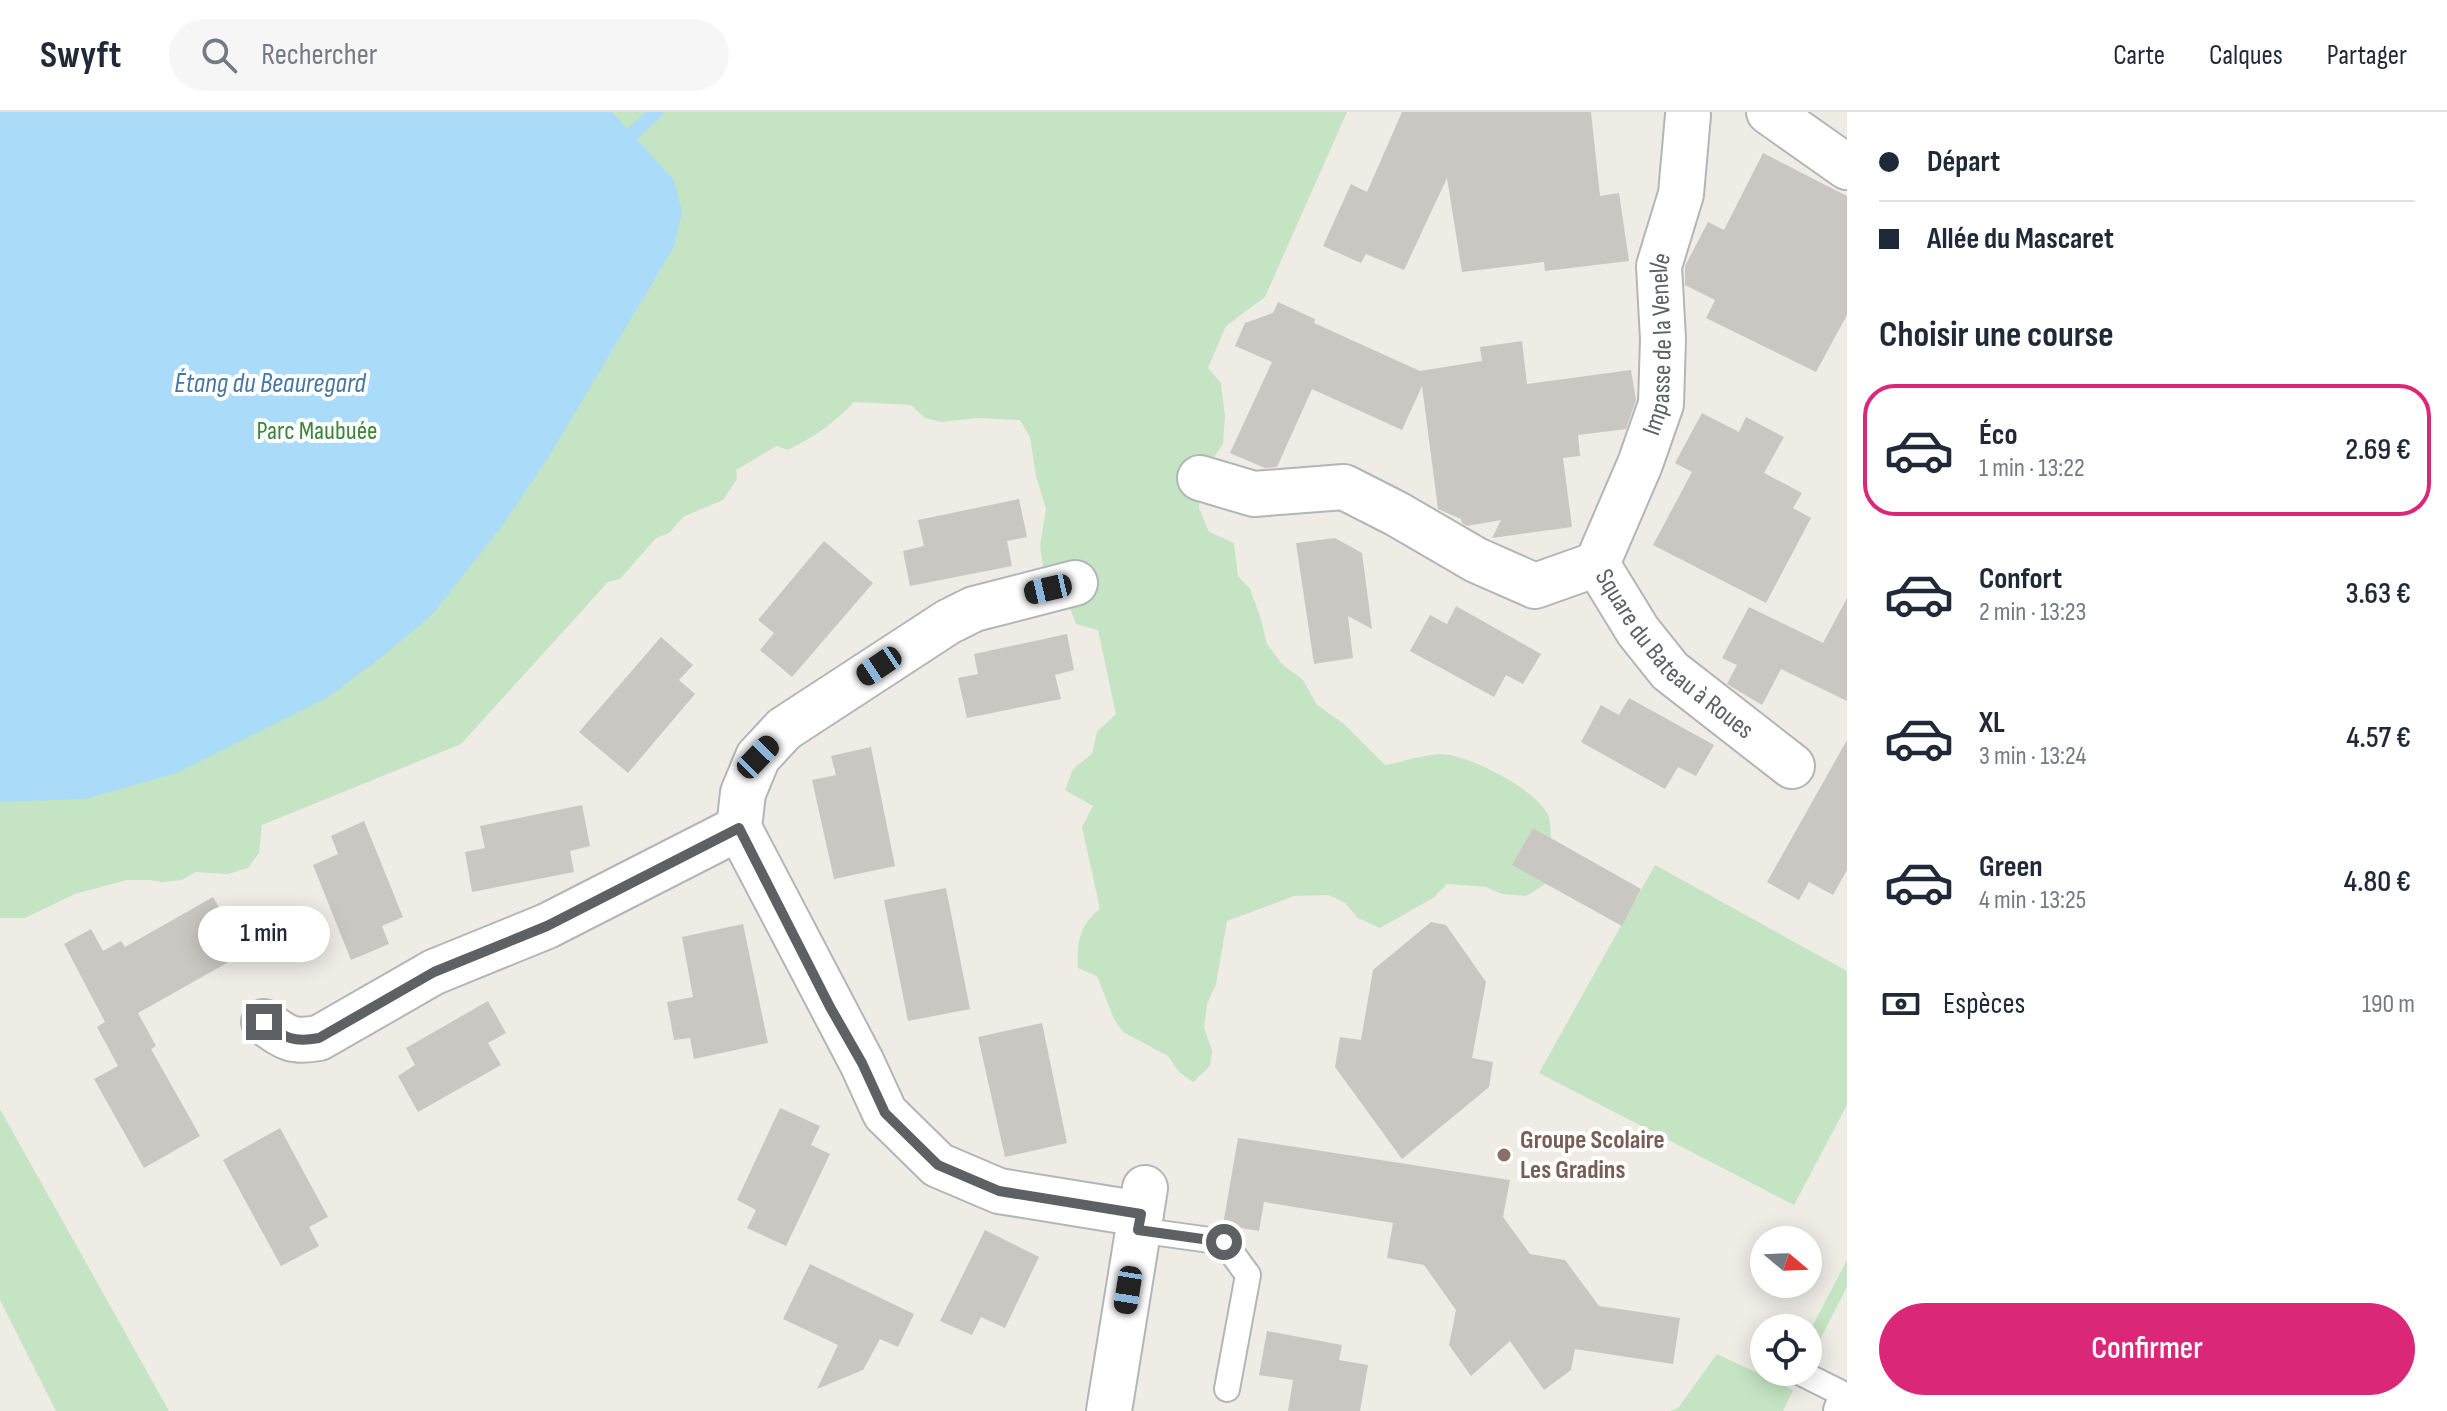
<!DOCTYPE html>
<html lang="fr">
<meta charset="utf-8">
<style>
:root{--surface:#fff;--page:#f6f6f7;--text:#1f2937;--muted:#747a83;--line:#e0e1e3;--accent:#db2777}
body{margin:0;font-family:"Sofia Sans Condensed",sans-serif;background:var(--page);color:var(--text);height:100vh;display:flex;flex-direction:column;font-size:30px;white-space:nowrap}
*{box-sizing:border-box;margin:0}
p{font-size:26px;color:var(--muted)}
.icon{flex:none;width:44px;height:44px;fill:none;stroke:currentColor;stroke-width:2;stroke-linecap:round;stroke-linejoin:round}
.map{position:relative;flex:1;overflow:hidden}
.drawer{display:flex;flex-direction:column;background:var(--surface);width:600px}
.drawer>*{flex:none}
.hud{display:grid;align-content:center;height:176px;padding:0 32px;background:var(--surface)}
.needle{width:52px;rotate:109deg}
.controls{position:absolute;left:1750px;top:1114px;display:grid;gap:16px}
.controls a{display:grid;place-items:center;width:72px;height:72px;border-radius:50%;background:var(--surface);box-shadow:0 4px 20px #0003;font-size:40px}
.end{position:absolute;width:36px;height:36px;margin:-18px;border:10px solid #5d6164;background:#fff;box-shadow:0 0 0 4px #fff}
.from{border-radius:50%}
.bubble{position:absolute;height:56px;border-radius:28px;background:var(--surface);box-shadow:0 4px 20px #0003;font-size:26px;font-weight:600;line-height:56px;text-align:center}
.car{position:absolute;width:24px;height:48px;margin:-24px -12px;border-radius:10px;box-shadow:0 0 6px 2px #0007;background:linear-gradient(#222 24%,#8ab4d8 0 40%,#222 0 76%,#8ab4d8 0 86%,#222 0)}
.hud b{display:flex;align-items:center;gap:28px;height:76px;font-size:30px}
.hud b+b{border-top:2px solid var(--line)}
.hud i{width:20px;height:20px;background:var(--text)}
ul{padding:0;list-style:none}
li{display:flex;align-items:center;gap:24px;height:132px;margin:0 16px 12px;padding:0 16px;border:4px solid transparent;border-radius:32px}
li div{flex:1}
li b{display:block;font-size:30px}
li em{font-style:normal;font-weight:600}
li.on{border-color:var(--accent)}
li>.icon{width:72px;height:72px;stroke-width:1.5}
h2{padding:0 32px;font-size:36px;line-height:96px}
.pay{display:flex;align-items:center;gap:20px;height:88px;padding:0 32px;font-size:30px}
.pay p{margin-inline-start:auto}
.cta{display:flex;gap:16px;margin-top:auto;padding:16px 32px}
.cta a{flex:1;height:92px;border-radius:48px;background:var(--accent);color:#fff;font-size:32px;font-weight:600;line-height:92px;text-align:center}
header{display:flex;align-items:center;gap:48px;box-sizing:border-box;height:112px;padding:0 40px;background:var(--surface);border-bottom:2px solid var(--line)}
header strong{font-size:38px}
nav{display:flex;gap:44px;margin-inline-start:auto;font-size:28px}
.search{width:560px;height:72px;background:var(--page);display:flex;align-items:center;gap:20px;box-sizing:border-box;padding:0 28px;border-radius:44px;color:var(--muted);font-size:30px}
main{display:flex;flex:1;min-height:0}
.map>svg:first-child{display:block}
.green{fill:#c5e4c3}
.water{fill:#aadbf9}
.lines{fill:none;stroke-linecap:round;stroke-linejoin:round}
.stream{stroke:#aadbf9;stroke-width:14}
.building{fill:#cac7c2}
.service-casing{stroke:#b2b5b9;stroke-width:28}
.minor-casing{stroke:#b2b5b9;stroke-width:48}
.secondary-casing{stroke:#b1b5b9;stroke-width:48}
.service{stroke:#fff;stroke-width:24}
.minor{stroke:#fff;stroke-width:44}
.secondary{stroke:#fff;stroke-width:44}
.route{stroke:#5d6164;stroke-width:10}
.education-dot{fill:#8d6e63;stroke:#fff;stroke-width:3}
.labels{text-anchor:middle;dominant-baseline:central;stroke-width:8;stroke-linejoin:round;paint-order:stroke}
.street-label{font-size:26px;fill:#5d6164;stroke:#fff}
.park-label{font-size:26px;fill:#3c843c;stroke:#fff}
.education-label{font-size:26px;font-weight:bold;fill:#785e54;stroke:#fff;text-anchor:start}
.water-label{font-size:28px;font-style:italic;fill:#4577a2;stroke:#fff}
</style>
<header>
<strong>Swyft</strong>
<div class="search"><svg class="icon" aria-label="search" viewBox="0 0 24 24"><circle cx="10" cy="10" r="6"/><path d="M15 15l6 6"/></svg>Rechercher</div>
<nav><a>Carte</a><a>Calques</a><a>Partager</a></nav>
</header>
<main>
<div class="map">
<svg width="1847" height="1299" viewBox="0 0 1847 1299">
<rect width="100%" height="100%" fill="#eeece5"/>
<path class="green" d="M0,0H1347L1265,185L1226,214L1208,256L1221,271L1225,305L1223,332L1200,366L1199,396L1209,420L1234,431L1238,464L1250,477L1260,504L1267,532L1282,552L1303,568L1317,593L1344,612L1385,653C1402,650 1422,643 1440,642C1468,642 1533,676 1547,701C1551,707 1550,719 1551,726L1533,716L1513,752L1547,771L1526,784L1502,782L1486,775L1447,772L1433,786L1380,816L1358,806L1344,790L1328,783L1294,784L1227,809L1216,872L1207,892L1204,916L1212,938L1210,954L1193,970L1179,960L1168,944L1123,920L1114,907L1097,864L1078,856C1077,831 1079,813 1100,797L1082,715L1093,694L1065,678L1073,657L1092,642L1097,620L1116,602L1098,518L1076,512L1056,459L1043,454L1040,434L1046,397L1036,364L1030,325L1020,308L978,306L941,310L925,306L911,293L854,290C834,311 814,325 788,338L777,334L736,358L737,367L723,388L683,405L669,421L656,426L620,467L608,470L461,632L262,713L259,741L248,756L228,762L195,760L182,768L162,770L150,768H127L75,782L25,806H0Z
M1655,753L1847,859V993L1794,1093L1539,961Z
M0,997L169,1299H56L0,1188Z
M1847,1148V1175L1810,1247L1808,1227L1812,1215Z
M1717,1242L1793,1278L1783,1299H1670L1678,1296Z"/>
<path class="water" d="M0,0H612L674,68L682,100L674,135L546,349L502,414L432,503L383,544L327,586L177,661L85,687L0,690Z"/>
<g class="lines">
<path class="stream" d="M632,22L656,0"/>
</g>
<path class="building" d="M1402,0H1591L1600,84L1619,81L1629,149L1545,159L1544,150L1462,160L1447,66L1404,158L1366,142L1361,151L1323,134L1351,72L1367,80Z
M1763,41L1847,84V203L1816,260L1706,206L1715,188L1685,173V154L1708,110L1724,118Z
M1278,190L1315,207L1314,211L1420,259L1482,249L1480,235L1522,229L1527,272L1631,258L1636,288L1626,317L1578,323L1580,344L1563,346L1572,415L1492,426L1501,408L1467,414L1462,411L1461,407L1438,397L1422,274L1402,318L1312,277L1277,355L1265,356L1230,341L1272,250L1235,234L1245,211L1273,201Z
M1702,301L1739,320L1746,305L1784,325L1764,361L1802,381L1793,396L1811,406L1766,491L1653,433L1692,360L1675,351Z
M1019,387L1027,425L1007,429L1012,454L910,474L903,439L924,434L918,408Z
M1335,426L1362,441L1372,517L1348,504L1353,546L1314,552L1296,431Z
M824,429L873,471L792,565L760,538L774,521L758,508Z
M1847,486V589L1781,557L1762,593L1727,572L1737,553L1722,546L1749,495L1823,531Z
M1456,494L1541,542L1523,572L1506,563L1494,585L1410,539L1430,503L1447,512Z
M1067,522L1074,558L1055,563L1061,587L967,606L958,566L978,562L974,542Z
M661,525L693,553L679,568L695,582L628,661L579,620Z
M1629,586L1714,633L1696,664L1678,655L1665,677L1581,630L1601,593L1619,603Z
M1847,628V758L1833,783L1809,770L1799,788L1767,770Z
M871,635L895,754L834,767L812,668L836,663L831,644Z
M582,693L590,734L570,739L574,760L472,780L465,740L485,736L480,714Z
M364,709L403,805L382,814L389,832L351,848L313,753L338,742L331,724Z
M1533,716L1641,777L1622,814L1512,753Z
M946,776L970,897L908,909L884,788Z
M213,785L235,822L216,833L227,851L138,901L156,934L151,937L200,1024L144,1056L94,967L118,954L97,915L105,910L64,832L91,817L103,839L121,829L125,835Z
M1431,810L1446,813L1486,870L1472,946L1493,950L1489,975L1402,1047L1335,955L1340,925L1361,928L1373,858Z
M743,812L768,931L694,947L690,926L674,928L667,890L693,885L682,825Z
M488,889L506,921L488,931L501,953L418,1000L398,964L415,953L406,936Z
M1042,911L1067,1031L1005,1045L978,925Z
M780,996L820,1014L811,1033L830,1042L786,1134L747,1116L756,1098L737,1088Z
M280,1016L328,1105L309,1115L319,1134L281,1154L223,1048Z
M1238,1026L1510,1068L1503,1105L1530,1142L1565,1148L1599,1194L1680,1206L1673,1252L1575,1237L1571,1258L1544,1278L1510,1229L1471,1264L1449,1233L1456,1198L1424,1153L1387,1146L1393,1111L1264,1090L1259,1119L1223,1113Z
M985,1118L1039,1145L1005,1216L981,1205L972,1223L940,1209Z
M810,1152L914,1202L898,1235L880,1227L863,1258L817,1277L838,1233L783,1207Z
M1267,1219L1342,1233L1339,1248L1368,1253L1360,1299H1288L1293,1268L1259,1263Z"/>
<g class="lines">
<g class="service-casing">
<path id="service" d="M1138,1118L1224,1130L1248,1163L1227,1277
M1799,1260L1847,1284"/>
</g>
<g class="minor-casing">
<g id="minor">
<path d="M1769,0L1847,55"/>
<path id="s1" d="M1200,366L1254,382L1344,375L1397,402L1476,448L1535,474L1597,452L1638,519L1670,559L1792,654"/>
<path id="s2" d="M1597,452L1640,352L1661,292L1663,227L1659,154L1681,82L1688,3"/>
<path d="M1075,471L974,497L948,510L784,617L758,645L743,681L739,716L862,951L885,1001L938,1053L999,1079L1141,1102"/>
<path d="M264,910C286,926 292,931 319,926L434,860L547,814L739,716"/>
<path d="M1109,1299L1145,1076"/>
</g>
</g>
<g class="secondary-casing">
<path id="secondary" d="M1846,1299L1847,1297"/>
</g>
<use href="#service" class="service"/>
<use href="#minor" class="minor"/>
<use href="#secondary" class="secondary"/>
</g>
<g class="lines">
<path class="route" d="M264,910C286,926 292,931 319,926L434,860L547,814L739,716L830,895L862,951L885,1001L938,1053L999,1079L1141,1102L1138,1118L1224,1130"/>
</g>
<circle class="education-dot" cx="1504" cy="1043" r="8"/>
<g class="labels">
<g class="street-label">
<text stroke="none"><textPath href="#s2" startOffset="232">Impasse de la Venelle</textPath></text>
<text stroke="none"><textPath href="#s1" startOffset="548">Square du Bateau à Roues</textPath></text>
</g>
<g class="park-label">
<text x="317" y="319">Parc Maubuée</text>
</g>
<g class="education-label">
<text x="1520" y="1028">Groupe Scolaire<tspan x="1520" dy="30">Les Gradins</tspan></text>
</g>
<g class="water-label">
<text x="270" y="271">Étang du Beauregard</text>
</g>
</g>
</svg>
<div class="controls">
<a><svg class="needle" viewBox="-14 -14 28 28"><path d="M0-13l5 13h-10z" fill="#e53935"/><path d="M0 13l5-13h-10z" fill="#747a83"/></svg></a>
<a><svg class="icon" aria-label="locate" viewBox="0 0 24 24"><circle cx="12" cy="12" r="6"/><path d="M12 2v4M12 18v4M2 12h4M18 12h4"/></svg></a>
</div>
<i class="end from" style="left:1224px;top:1130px"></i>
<i class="end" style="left:264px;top:910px"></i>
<div class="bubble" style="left:198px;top:794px;width:132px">1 min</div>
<i class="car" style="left:1048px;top:477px;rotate:257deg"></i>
<i class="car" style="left:879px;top:554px;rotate:236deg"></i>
<i class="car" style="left:758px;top:645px;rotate:44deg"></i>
<i class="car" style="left:1128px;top:1178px;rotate:189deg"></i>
</div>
<section class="drawer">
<div class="hud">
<b><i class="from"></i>Départ</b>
<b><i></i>Allée du Mascaret</b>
</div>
<h2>Choisir une course</h2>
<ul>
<li class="on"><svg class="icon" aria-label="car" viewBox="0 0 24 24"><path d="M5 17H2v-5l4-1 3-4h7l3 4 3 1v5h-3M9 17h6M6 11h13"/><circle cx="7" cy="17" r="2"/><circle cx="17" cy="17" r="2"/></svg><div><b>Éco</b><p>1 min · 13:22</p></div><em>2.69 €</em></li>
<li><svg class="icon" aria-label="car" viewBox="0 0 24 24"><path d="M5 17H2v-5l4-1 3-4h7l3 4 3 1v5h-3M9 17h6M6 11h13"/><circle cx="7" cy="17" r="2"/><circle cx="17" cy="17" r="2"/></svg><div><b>Confort</b><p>2 min · 13:23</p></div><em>3.63 €</em></li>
<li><svg class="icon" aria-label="car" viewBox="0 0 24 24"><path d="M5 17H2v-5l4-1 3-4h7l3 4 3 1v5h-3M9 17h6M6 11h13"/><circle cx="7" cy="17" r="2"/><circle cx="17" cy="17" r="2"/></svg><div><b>XL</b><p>3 min · 13:24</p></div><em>4.57 €</em></li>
<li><svg class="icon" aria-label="car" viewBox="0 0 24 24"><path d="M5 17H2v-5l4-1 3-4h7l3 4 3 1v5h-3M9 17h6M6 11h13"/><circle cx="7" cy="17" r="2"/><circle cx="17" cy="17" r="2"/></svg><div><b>Green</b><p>4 min · 13:25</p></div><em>4.80 €</em></li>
</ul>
<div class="pay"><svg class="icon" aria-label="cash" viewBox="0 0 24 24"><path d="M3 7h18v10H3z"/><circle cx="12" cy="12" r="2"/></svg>Espèces<p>190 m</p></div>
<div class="cta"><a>Confirmer</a></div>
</section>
</main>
